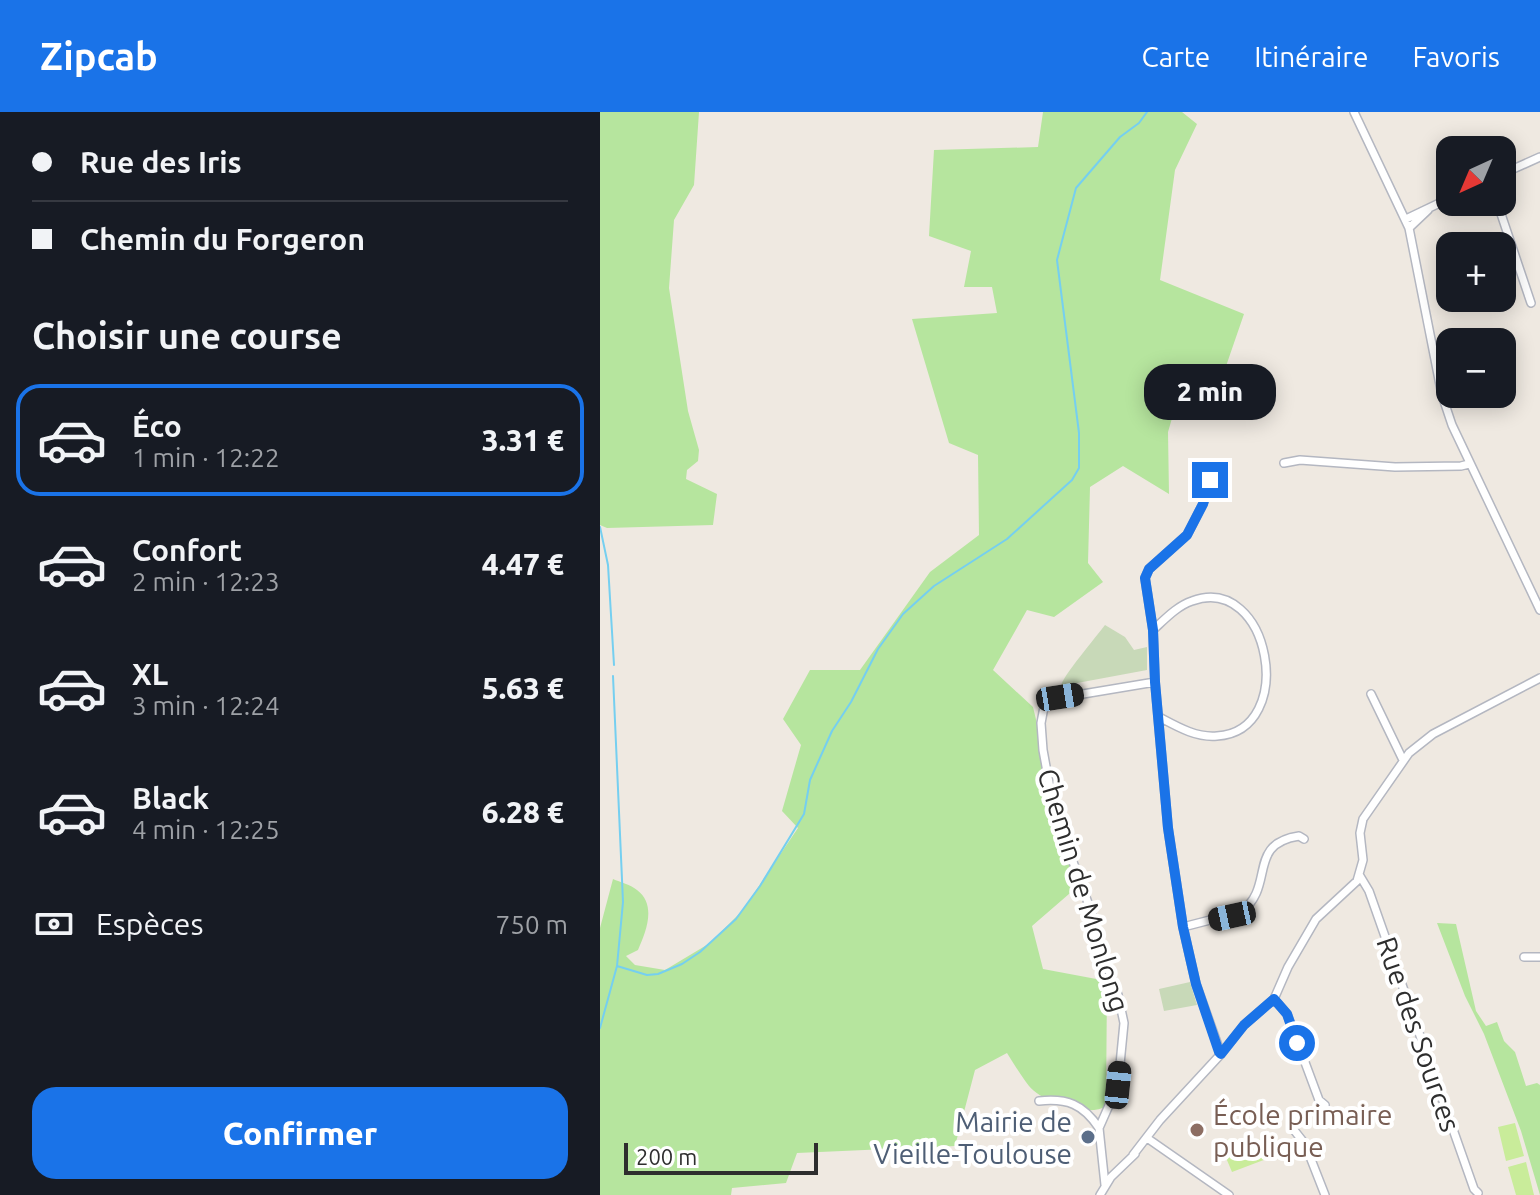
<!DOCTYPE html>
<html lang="fr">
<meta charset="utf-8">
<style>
:root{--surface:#171b24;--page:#242831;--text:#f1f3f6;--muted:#9ea1a6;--line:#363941;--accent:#1a73e8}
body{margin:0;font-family:Ubuntu,sans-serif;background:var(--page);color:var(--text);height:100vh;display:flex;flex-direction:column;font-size:30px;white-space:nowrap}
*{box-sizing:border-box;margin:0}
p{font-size:26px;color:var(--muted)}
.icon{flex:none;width:44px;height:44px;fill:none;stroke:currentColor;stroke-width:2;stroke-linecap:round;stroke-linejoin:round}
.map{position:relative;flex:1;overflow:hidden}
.sheet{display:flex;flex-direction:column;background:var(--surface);width:600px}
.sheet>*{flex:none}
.hud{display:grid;align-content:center;height:176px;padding:0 32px;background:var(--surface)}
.needle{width:52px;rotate:224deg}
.tools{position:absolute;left:836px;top:24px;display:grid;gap:16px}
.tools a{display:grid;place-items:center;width:80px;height:80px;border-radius:16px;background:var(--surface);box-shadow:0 4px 20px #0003;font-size:40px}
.scale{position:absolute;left:24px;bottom:20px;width:194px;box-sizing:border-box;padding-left:8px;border:4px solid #2e2e2e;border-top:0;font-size:22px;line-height:28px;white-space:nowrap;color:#2e2e2e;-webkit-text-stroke:6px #fff;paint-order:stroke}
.end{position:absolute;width:36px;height:36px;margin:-18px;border:10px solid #1a73e8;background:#fff;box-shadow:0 0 0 4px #fff}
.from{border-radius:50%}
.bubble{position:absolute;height:56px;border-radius:24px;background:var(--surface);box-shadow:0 4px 20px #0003;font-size:26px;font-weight:800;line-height:56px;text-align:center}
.car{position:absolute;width:24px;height:48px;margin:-24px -12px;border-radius:10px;box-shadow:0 0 6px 2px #0007;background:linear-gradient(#222 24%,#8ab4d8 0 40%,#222 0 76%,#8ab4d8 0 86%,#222 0)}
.hud b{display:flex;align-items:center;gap:28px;height:76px;font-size:30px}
.hud b+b{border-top:2px solid var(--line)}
.hud i{width:20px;height:20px;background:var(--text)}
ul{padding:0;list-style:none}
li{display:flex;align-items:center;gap:24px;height:112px;margin:0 16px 12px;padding:0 16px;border:4px solid transparent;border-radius:24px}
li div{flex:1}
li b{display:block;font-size:30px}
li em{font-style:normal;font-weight:800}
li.on{border-color:var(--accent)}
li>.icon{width:72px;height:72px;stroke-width:1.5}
h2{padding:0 32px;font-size:36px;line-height:96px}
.pay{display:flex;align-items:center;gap:20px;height:88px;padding:0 32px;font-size:30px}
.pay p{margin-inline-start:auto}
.cta{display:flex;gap:16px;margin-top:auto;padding:16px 32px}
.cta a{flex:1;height:92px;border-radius:24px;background:var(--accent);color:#fff;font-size:32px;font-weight:800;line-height:92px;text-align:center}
header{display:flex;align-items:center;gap:48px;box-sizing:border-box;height:112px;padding:0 40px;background:var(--accent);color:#fff}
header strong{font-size:38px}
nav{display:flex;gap:44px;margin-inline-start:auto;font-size:28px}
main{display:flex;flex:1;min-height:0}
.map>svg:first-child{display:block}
.green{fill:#b6e59e}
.cemetery{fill:#c8d9b8}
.pitch{fill:#c9ec9a}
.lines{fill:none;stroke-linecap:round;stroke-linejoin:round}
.stream{stroke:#75cff0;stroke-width:2}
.minor-casing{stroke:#b4b7c1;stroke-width:10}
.minor{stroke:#fff;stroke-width:7}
.route{stroke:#1a73e8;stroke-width:10}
.education-dot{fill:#8d6e63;stroke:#fff;stroke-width:3}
.service-dot{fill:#5c6f8a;stroke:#fff;stroke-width:3}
.labels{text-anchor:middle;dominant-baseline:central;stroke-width:8;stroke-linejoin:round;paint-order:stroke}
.street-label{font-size:28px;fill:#2e2e2e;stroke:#fff}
.education-label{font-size:28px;fill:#785e54;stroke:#fff;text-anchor:start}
.service-label{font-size:28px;fill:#4e5e75;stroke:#fff;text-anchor:end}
</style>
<header>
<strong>Zipcab</strong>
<nav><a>Carte</a><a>Itinéraire</a><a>Favoris</a></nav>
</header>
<main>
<section class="sheet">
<div class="hud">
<b><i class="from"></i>Rue des Iris</b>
<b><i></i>Chemin du Forgeron</b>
</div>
<h2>Choisir une course</h2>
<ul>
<li class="on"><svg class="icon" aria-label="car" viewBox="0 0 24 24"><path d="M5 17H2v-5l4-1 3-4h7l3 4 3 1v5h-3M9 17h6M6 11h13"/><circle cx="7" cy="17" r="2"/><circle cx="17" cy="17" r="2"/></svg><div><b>Éco</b><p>1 min · 12:22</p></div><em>3.31 €</em></li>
<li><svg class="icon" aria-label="car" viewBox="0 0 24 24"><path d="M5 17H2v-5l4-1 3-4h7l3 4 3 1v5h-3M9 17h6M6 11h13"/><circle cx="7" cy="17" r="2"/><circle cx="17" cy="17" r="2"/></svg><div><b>Confort</b><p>2 min · 12:23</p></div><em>4.47 €</em></li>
<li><svg class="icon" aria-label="car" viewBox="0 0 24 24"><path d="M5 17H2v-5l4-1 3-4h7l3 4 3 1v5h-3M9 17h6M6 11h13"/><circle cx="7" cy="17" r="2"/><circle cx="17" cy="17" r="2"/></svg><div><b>XL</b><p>3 min · 12:24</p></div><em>5.63 €</em></li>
<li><svg class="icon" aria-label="car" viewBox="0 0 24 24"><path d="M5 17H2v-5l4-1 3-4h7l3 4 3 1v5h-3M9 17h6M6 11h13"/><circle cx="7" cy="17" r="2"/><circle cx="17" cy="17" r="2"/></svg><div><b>Black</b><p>4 min · 12:25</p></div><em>6.28 €</em></li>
</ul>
<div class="pay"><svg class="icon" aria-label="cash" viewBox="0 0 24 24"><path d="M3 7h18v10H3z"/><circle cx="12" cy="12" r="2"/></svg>Espèces<p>750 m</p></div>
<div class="cta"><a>Confirmer</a></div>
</section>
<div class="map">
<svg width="940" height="1083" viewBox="0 0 940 1083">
<rect width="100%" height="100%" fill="#efe9e1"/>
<path class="green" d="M0,0H99L94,73L74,108L69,176L88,299L99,338L98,349L87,358L86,367L117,382L113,413L7,416L0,413Z
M443,0H582L597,12L575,58L560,168L644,202L615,286L579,282L568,320L569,382L523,354L490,375L488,451L503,470L454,505L427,498L393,558L433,595L458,699L484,769L432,814L443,857L507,869L506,994C489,1006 442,990 429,974C421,964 414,952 407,941L375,958L355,1034L197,1041L186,1071L132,1076L131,1083H0V816L13,767C20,770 31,773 37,778C57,793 46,820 38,838L26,844L35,853L65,858L110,831L142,799L198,716L182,699L201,633L183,607L210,558H260L330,460L379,423L378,343L349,331L312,207L397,201L392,175H364L371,139L329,124L334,38L438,35Z
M837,811L856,812L876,899L886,914L897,910L904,929L915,940L926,974L937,971L940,973V1083L921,1019L884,922L865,884Z"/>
<path class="cemetery" d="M505,513L525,525L534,538L547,535V558L461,574C462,565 496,525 505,513Z
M590,870L597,893L564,899L559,877Z"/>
<path class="pitch" d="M915,1011L924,1044L906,1049L898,1015Z
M661,1027L669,1046L632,1060L624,1041Z
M926,1050L934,1083H916L908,1055Z"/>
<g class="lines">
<path class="stream" d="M0,415L8,453L14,553
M13,564L23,790L17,854
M0,916L17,854L47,863L58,862L82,852L100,840L136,807L160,774L204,702L210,668L232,619L251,590L278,537L303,502L334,474L407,427L472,368L479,356V321L457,148L476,76L520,25L539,11L547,0"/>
<g class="minor-casing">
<path id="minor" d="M754,0L809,116L842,283L852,313L940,498
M902,62L940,45
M897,90L931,191
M806,107L850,86
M809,116L828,98
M684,351L700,348L795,355L861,354L869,352
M617,358L610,368L603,392L587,423L549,457L545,466L553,518L555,570L568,716L583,815L596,872L621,942
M553,518C565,507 577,494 592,489C670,460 699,619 617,624C596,626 576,614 559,605
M771,582L803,648
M760,764L769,779L874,1077L878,1081
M583,815L641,800C676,774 646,732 699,724L704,727
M924,845H940
M674,887L687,902L719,988L725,993
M439,989C467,986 483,992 499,1016
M694,1018L705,1032L725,1083
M547,1026L629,1083
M533,1043L560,1008L621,942L644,913L674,887L688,855L716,807L757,769L763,748L760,721L763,707L809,641L833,622L940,566
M505,1073L499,1016L518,973L524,911L518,883L498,830L491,799L454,698L443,638L441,611L444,595L453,587L555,570
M500,1083L511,1065L535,1042"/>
</g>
<use href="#minor" class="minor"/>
</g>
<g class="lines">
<path class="route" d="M610,368L603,392L587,423L549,457L545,466L553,518L555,570L568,716L583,815L596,872L619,940L621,942L644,913L674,887L687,902L697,931"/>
</g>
<circle class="education-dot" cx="597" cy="1018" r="8"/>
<circle class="service-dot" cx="488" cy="1025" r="8"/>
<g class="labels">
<g class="street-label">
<text transform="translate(484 778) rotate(73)">Chemin de Monlong</text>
<text transform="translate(819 922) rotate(71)">Rue des Sources</text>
</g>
<g class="education-label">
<text x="613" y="1002">École primaire<tspan x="613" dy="32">publique</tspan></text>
</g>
<g class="service-label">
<text x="472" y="1009">Mairie de<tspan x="472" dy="32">Vieille-Toulouse</tspan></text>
</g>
</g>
</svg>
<div class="tools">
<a><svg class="needle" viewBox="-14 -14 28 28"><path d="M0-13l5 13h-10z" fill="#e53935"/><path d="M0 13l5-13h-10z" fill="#9ea1a6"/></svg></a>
<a>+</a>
<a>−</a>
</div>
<div class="scale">200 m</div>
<i class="end from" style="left:697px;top:931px"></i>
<i class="end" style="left:610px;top:368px"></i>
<div class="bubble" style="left:544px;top:252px;width:132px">2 min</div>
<i class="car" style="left:460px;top:585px;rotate:81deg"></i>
<i class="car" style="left:632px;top:804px;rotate:258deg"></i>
<i class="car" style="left:518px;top:973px;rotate:6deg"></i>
</div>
</main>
